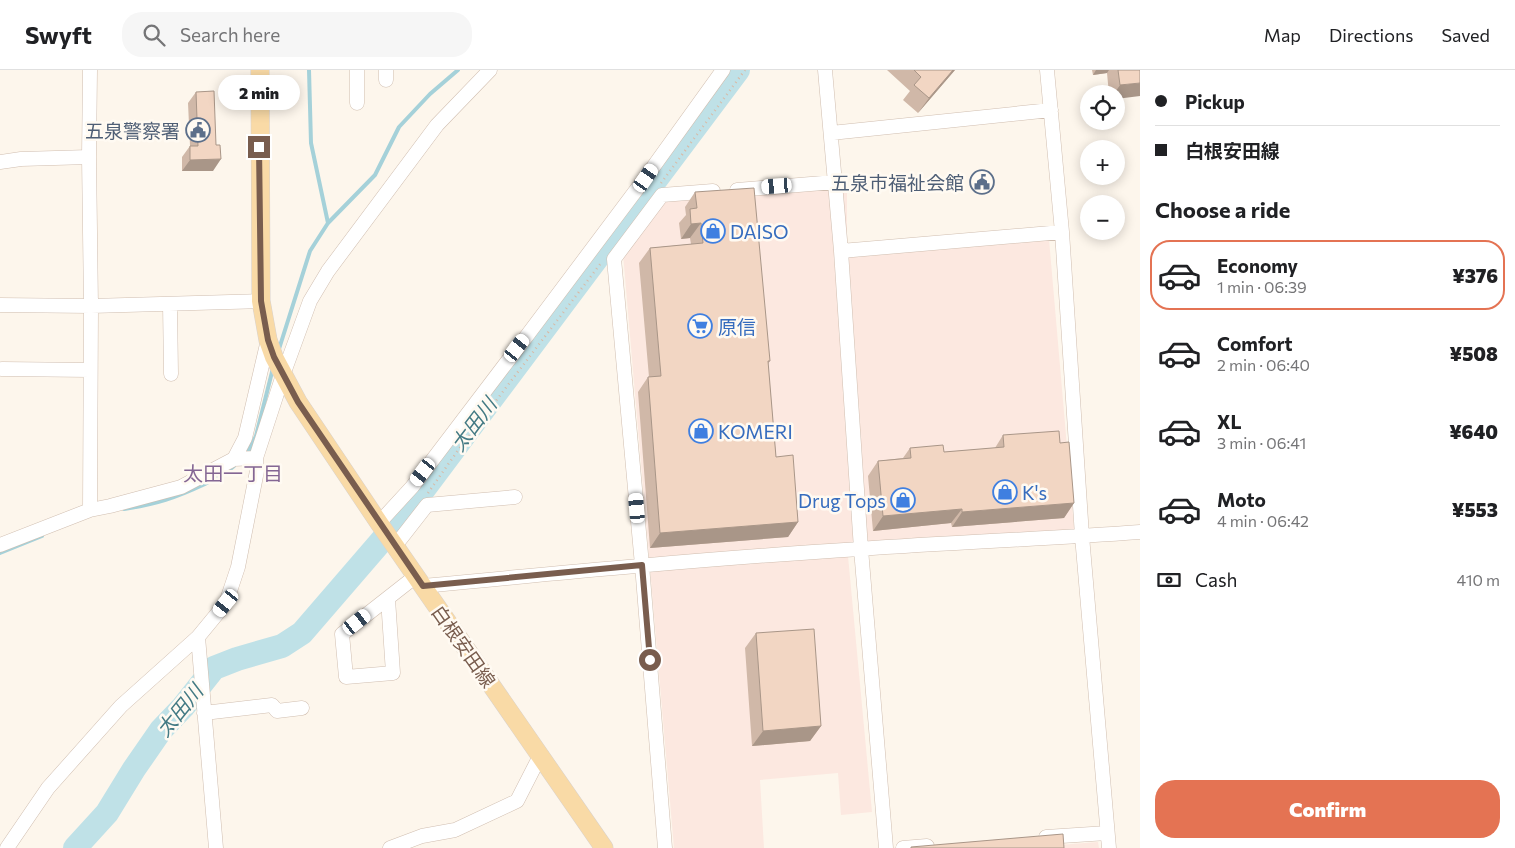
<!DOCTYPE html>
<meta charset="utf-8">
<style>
:root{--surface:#fff;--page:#f6f6f6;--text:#202124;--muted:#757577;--line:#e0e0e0;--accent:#e47353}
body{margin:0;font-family:Commissioner,"Noto Sans JP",sans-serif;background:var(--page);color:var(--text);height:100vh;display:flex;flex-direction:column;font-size:19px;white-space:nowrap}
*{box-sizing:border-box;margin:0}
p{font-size:16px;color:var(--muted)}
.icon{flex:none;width:28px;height:28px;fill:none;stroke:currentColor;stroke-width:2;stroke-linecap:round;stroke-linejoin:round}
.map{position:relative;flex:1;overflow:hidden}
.details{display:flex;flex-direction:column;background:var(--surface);width:375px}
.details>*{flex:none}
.top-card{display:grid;align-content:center;height:110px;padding:0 15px;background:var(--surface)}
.buttons{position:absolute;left:1080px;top:15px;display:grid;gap:10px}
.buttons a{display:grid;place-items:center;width:45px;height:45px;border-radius:50%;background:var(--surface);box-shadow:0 2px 12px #0003;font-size:25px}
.end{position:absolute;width:22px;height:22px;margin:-11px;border:6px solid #795d4e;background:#fff;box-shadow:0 0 0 2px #fff}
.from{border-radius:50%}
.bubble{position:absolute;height:35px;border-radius:18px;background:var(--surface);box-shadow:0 2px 12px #0003;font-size:16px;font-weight:800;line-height:35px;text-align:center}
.car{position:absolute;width:15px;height:30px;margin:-15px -8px;border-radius:6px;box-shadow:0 0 4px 1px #0007;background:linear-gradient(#fff 24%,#345 0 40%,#fff 0 76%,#345 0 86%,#fff 0)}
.top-card b{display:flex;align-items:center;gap:18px;height:48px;font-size:19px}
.top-card b+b{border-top:1px solid var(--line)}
.top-card i{width:12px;height:12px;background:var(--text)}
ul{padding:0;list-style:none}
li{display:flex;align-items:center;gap:15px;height:70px;margin:0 10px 8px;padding:0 5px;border:2px solid transparent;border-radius:20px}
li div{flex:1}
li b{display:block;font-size:19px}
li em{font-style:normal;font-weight:800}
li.on{border-color:var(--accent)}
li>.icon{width:45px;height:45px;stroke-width:1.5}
h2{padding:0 15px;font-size:22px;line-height:60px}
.pay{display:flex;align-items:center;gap:12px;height:55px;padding:0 15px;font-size:19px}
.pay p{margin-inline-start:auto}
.cta{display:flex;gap:10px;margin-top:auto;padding:10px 15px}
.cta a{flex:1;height:58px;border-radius:20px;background:var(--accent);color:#fff;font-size:20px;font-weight:800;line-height:58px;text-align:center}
header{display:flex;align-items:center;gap:30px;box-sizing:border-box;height:70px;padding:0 25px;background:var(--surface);border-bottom:1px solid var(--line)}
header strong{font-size:24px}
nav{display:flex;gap:28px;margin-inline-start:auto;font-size:18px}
.search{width:350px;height:45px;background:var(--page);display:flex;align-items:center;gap:12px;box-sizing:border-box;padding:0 18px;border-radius:20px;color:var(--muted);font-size:19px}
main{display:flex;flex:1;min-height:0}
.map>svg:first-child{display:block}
.commercial{fill:#fce8e0}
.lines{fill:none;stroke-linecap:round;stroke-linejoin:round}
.stream{stroke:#a5d1d9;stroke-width:4}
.river{stroke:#bfe1e7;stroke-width:24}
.minor-casing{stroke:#d0beb0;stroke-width:15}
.major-casing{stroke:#d9d2cd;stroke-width:19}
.path{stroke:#d8b9a5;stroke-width:2.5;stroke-dasharray:1 4;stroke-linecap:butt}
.minor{stroke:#fff;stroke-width:14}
.major{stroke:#f9daa6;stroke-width:18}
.wall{fill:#d0b8a8}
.shaded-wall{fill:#a99688}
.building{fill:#f2d6c3;stroke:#a99688}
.route{stroke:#795d4e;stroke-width:6}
.labels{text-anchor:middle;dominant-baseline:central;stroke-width:5;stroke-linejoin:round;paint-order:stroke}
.service-label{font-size:19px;fill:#4e5e75;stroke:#fffaf2;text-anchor:end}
.shop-label{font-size:19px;fill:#366cbe;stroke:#fffaf2;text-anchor:start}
.street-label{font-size:19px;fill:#795d4e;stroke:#fffaf2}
.water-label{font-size:20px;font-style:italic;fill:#437a84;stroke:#fffaf2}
.neighbourhood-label{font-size:20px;fill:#846694;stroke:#fffaf2}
</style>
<header>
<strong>Swyft</strong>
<div class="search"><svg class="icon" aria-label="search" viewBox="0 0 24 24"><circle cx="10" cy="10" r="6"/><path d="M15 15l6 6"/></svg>Search here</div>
<nav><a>Map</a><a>Directions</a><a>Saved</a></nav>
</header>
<main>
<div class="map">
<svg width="1140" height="778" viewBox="0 0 1140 778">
<rect width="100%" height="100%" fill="#fdf6ec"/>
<path class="commercial" d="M847,108V185L1049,169L1075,469L848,486L872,742L841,745L838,703L760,710L764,778H674L623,184L662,129Z
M1098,772L1099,778H1020Z"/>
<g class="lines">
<path class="stream" d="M309,0L311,73L328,153
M279,279L310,181L328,153L375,105L399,57L430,24L458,0
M247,384L256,366L273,298
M124,439C157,434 175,428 205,414C216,408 225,404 234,396
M0,483L42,466"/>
<path class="river" d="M75,778L107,743L134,699L161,660L183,637L214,598L237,589L282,576L302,563L409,439L738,0"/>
<g class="minor-casing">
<path id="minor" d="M386,0V10
M825,0L841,181L861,479L886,778
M1047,0L1062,162L1082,466L1109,778
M357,33V0
M831,63L1051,40
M0,92L21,89L89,87
M737,120L835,112
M841,181L1062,162
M170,234L171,304
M0,235L91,236L261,231
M2,299L90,300
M234,389L245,368L268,270
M90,440L91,236L89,87L90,0
M379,453L412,417L529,263L646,107L723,0
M0,475L90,440L110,436L181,417L234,389L256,388
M395,476L427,435L515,427
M423,516C568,502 714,488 860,479C954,472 1047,469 1140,462
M388,529L393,603L346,607L342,564L416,506
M198,567L216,778
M204,643L272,635L277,641L302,638
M1046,767L1107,763
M7,778L48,718L121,636L198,567L226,533L238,497L257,401L256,388L283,305L310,231L328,201L437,55L490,0
M390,778L422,766L455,760L517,731L540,686
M665,778L642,495L614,189L662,125L713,121
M903,778L927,776"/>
</g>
<g class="major-casing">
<path id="major" d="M260,0L261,231L268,270L274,287L298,332L379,453L604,778"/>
</g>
<path class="path" d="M661,113L745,0
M466,370L601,193
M428,423L461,376"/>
<use href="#minor" class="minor"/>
<use href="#major" class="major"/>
</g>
<path class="wall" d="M887,0H955L918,43L903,30L910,21Z
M1092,0H1140L1116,24H1109L1107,3L1093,5Z
M196,22L216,75L213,101H182V87L190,76L188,33Z
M695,122L770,291L768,294L776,387L798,452L788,467L650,478L638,322L648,307H649L639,193L650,178L691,174L690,168L681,169L679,153L686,145L685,137Z
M1003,365L1060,373L1074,433L1064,448L952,457L951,453L873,461L868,406L878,391L903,388L910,378L944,382L995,378Z
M756,563L821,656L810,671L752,676L745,578Z"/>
<path class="shaded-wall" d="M953,0H955L918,43L929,28Z
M1096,0H1109L1107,3L1093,5Z
M1140,13V26L1116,29V24H1114L1120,15Z
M221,89L213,101H182L190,90Z
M701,153L690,168L681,169L691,154Z
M1074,433L1064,448L952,457L962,442Z
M962,439L951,453L873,461L883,446Z
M798,452L788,467L650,478L660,463Z
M821,656L810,671L752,676L763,661Z"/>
<path class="building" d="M914,0H953L929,28L914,15L921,7Z
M1118,0H1140V13L1120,15Z
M214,21L216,75H220L221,89L190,90V76H198L196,22Z
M754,118L770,291H768L776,387L793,385L798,452L660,463L648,307L661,306L650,178L703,173L701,153L691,154L690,139L697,138L695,122Z
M1059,361L1060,373L1069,372L1074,433L962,442V439L883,446L878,391L911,388L910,378L943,375L944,382L1004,377L1003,365Z
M814,559L821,656L763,661L756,563Z
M1063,764L1064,778H911V777Z"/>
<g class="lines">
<path class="route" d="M259,77L261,231L268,270L274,287L298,332L423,516L642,495L650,590"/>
</g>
<defs>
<g id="civic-ring" transform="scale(1.25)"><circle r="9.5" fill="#fffaf2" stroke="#5c6f8a" stroke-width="1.5"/><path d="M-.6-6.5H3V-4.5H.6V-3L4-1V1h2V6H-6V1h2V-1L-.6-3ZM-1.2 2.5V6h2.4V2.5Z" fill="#5c6f8a"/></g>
<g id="shop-ring" transform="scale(1.25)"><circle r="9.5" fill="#fffaf2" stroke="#3f7fe0" stroke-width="1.5"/><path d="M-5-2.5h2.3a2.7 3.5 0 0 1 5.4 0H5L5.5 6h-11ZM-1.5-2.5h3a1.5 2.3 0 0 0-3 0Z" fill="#3f7fe0"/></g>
<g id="supermarket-ring" transform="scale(1.25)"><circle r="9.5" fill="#fffaf2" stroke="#3f7fe0" stroke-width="1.5"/><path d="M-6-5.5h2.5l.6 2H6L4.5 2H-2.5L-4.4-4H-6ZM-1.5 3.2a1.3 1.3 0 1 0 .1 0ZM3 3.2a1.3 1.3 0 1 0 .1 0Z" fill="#3f7fe0"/></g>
</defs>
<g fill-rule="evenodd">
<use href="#civic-ring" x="198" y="60"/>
<use href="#civic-ring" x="982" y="112"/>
<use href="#shop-ring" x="713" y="161"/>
<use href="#supermarket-ring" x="700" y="256"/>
<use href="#shop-ring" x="701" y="361"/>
<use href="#shop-ring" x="1005" y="422"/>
<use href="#shop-ring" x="903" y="430"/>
</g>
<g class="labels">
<g class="service-label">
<text x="180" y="60">五泉警察署</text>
<text x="964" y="112">五泉市福祉会館</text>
</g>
<g class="shop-label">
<text x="730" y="161">DAISO</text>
<text x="718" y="256">原信</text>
<text x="718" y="361">KOMERI</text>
<text x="1022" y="422">K's</text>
<text x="886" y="430" text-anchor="end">Drug Tops</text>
</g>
<g class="street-label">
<text transform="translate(464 576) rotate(55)">白根安田線</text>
</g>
<g class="water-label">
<text transform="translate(473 354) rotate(-53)">太田川</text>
<text transform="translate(179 640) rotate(-51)">太田川</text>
</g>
<g class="neighbourhood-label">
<text x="233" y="403">太田一丁目</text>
</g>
</g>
</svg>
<div class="buttons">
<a><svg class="icon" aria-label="locate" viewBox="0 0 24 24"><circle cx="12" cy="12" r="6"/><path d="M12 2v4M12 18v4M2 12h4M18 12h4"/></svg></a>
<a>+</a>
<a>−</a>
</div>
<i class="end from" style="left:650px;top:590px"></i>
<i class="end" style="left:259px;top:77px"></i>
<div class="bubble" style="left:218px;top:5px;width:82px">2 min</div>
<i class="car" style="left:646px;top:108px;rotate:35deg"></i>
<i class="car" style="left:777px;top:116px;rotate:266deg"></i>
<i class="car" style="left:517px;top:278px;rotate:37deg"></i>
<i class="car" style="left:423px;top:402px;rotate:217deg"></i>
<i class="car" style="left:637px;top:438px;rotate:355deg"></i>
<i class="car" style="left:226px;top:533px;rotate:219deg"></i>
<i class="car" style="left:357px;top:552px;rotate:52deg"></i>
</div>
<section class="details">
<div class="top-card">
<b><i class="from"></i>Pickup</b>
<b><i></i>白根安田線</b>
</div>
<h2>Choose a ride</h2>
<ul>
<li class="on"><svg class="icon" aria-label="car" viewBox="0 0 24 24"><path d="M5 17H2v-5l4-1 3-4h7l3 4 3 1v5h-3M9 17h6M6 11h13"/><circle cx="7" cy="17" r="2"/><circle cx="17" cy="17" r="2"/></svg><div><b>Economy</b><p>1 min · 06:39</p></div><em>¥376</em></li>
<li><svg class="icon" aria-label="car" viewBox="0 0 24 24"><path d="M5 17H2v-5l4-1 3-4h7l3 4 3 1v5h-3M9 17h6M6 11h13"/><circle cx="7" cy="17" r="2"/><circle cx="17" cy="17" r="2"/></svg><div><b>Comfort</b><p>2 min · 06:40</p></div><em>¥508</em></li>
<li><svg class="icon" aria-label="car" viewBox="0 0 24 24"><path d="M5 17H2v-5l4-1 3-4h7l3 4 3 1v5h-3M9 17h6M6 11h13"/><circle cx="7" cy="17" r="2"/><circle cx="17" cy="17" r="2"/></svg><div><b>XL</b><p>3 min · 06:41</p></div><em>¥640</em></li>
<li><svg class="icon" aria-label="car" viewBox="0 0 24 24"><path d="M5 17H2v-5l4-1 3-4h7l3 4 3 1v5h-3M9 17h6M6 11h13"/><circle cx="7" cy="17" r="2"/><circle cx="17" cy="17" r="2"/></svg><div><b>Moto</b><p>4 min · 06:42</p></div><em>¥553</em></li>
</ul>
<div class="pay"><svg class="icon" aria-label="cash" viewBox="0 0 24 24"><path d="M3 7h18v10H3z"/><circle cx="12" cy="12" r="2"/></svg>Cash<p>410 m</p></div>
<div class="cta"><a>Confirm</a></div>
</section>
</main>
